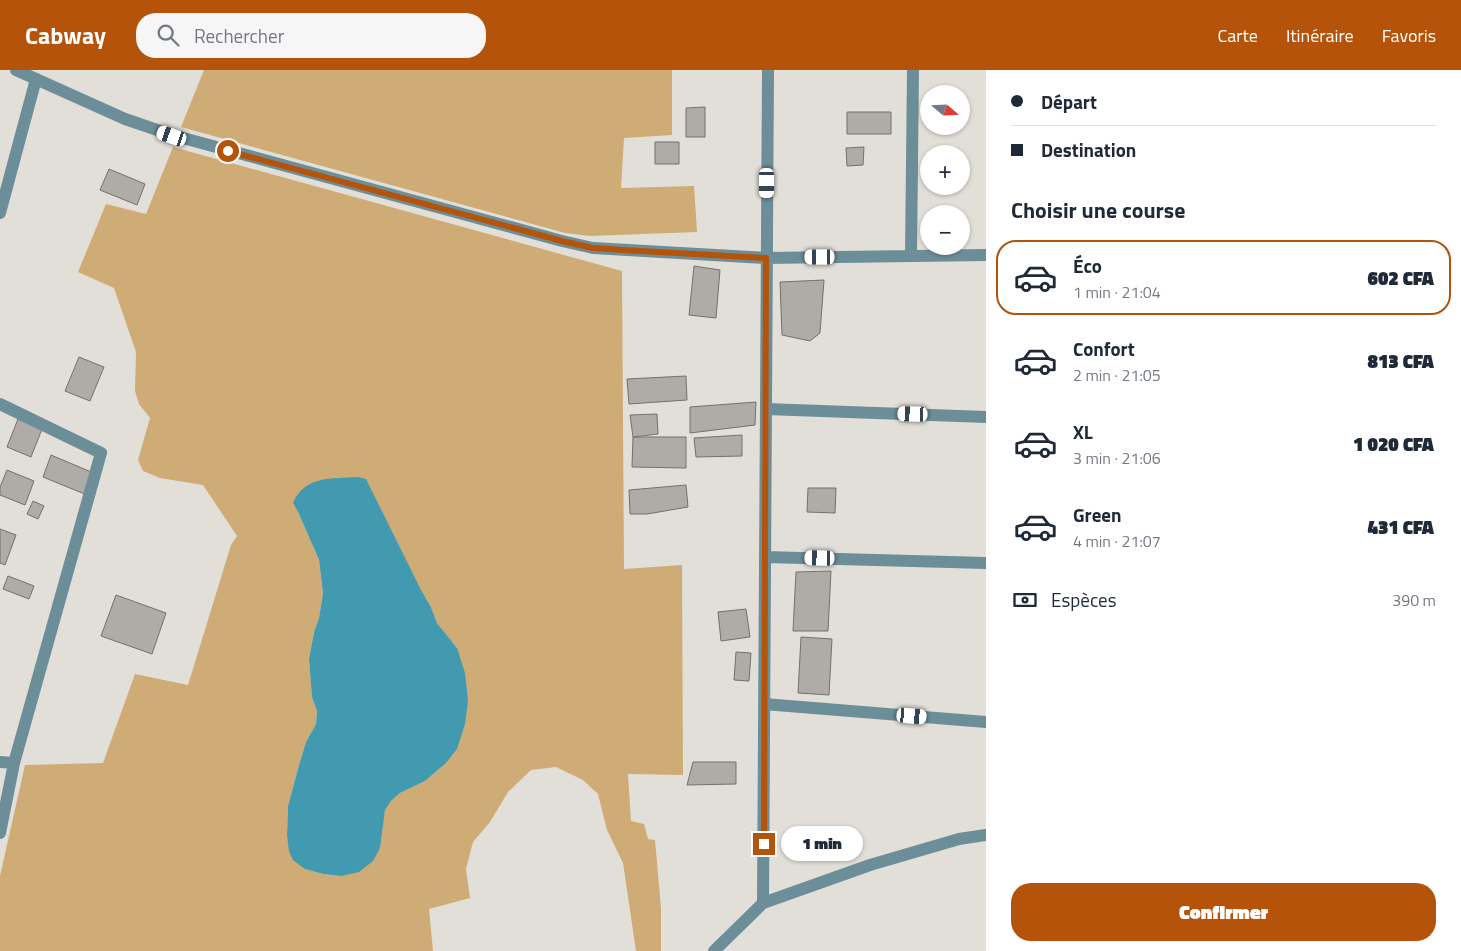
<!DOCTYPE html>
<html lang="fr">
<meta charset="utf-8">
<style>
:root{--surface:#fff;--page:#f6f6f7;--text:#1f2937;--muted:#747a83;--line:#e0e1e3;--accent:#b45309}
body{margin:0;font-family:"Titillium Web",sans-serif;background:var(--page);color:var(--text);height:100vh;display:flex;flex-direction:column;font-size:19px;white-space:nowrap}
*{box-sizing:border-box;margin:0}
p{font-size:16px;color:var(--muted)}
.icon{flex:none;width:28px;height:28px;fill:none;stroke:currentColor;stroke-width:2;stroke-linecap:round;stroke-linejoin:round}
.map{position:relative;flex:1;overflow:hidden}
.side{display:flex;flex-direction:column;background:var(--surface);width:475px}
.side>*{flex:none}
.guide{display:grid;align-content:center;height:110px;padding:0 25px;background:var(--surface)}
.needle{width:32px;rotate:109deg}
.controls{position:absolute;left:920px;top:15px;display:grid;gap:10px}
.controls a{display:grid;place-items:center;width:50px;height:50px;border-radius:50%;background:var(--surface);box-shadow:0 1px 4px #0004;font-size:25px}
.end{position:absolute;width:22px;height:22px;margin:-11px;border:6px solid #b45309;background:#fff;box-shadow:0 0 0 2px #fff}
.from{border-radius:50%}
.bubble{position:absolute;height:35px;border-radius:18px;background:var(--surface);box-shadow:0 1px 4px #0004;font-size:16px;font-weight:800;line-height:35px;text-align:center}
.car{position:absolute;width:15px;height:30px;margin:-15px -8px;border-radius:6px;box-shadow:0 0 4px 1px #0007;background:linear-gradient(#fff 24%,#345 0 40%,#fff 0 76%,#345 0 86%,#fff 0)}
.guide b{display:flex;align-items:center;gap:18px;height:48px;font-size:19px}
.guide b+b{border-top:1px solid var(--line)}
.guide i{width:12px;height:12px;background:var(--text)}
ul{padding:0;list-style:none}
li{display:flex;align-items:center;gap:15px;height:75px;margin:0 10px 8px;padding:0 15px;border:2px solid transparent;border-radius:20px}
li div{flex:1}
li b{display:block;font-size:19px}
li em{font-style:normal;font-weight:800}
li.active{border-color:var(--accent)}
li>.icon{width:45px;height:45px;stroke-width:1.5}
h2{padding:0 25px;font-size:22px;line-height:60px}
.pay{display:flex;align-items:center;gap:12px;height:55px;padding:0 25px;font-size:19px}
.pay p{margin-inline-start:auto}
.button{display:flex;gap:10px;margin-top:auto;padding:10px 25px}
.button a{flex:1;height:58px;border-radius:20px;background:var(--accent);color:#fff;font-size:20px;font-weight:800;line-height:58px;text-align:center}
header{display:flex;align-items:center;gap:30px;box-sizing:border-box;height:70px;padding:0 25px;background:var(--accent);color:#fff}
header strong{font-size:24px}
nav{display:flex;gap:28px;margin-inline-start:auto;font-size:18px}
.search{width:350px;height:45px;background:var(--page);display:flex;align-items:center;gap:12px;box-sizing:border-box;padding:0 18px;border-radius:20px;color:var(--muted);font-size:19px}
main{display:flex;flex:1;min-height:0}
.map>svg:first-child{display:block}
.green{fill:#cfab76;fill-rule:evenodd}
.water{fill:#419ab0}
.building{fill:#afaba6;stroke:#74706c}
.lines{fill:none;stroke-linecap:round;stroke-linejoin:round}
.minor{stroke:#6c8e98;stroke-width:12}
.tertiary{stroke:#6c8e98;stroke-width:12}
.route{stroke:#b45309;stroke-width:6}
</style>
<header>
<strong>Cabway</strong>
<div class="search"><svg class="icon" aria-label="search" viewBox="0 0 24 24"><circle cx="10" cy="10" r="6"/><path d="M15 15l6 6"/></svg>Rechercher</div>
<nav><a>Carte</a><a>Itinéraire</a><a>Favoris</a></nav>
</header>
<main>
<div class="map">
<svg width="986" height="881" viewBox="0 0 986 881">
<rect width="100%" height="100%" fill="#e2dfd9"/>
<path class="green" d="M204,0H672V65L624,68L621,118L694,116L697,162L590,166L565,163L181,57Z
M173,77L622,201L624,499L682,495L683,705L628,704L631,751L644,754L648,769L655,770L661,838V881H636L623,793L607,760L598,724L583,710L556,697L531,700L508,722L490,752L473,772L466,799L470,828L429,839L433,881H0V806L25,695L103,693L135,604L188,615L231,475L237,466L203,415L160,408L143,401L138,390L150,348L139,334L135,321L136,282L114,218L78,202L106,134L146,144ZM293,433L420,518L431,537L437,553L457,578L445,694L425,711L400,723L391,731L385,740L382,756L341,806L323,804L305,799L287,765L288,736L299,695L306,672L316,654L317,641L312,626L309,589L314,562L319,548L323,523L319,490L299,444Z"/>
<path class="water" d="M358,407L366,409L420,518L431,537L437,553L457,578L465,603L468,631L465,654L457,679L445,694L425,711L400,723L391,731L385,740L380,778L373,791L359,802L341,806L323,804L305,799L293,790L289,781L287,765L288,736L299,695L306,672L316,654L317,641L312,627L309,589L314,562L319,548L323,523L319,490L299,444L293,433C305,405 332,409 358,407Z"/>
<path class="building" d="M705,37V67H686V38Z
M847,42H891V64H847Z
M655,72H679V94H655Z
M864,77L863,95L847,96L846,78Z
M109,99L145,114L137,135L100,120Z
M694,196L720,200L716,248L689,245Z
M824,210L820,263L810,271L782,265L780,212Z
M79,287L104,297L90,331L65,321Z
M686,306L687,330L629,334L627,309Z
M756,332L755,355L690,363V337Z
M657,344L658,364L633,367L630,345Z
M18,349L42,359L31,387L7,377Z
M742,365V386L696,387L694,368Z
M633,367H686V398L632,397Z
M51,385L96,404L87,425L43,407Z
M7,400L34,411L25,435L0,425V417Z
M686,415L688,437L647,444H630L629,420Z
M808,418H836L835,443L807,442Z
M33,431L44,436L38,449L27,444Z
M0,459L16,465L5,495L0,493Z
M831,501L828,561H793L796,502Z
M8,506L34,516L29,529L3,519Z
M116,525L166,543L152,584L101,566Z
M746,539L750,567L721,571L718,542Z
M801,567L832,569L829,625L798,623Z
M736,582L751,583L749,611L734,610Z
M693,692H736V714L687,715Z"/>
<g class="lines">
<path class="minor" d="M0,143L36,9L125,49L172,65L562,171L593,178L766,188L986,185
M911,186L913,0
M0,334L101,383L14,693L0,763
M766,339L986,347
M765,487L986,493
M764,634L986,652
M0,692L14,693
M763,833L768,0
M714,881L763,833L870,795L959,769L986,765"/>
<path class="tertiary" d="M16,0L36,9"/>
</g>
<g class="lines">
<path class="route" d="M228,81L562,171L593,178L623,180L766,188L764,774"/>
</g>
</svg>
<div class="controls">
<a><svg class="needle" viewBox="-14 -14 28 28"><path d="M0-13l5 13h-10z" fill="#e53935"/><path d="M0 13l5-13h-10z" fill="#747a83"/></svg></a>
<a>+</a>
<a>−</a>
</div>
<i class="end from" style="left:228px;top:81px"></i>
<i class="end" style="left:764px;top:774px"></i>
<div class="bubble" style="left:781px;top:756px;width:82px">1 min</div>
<i class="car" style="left:172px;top:66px;rotate:289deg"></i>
<i class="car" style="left:767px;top:113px;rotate:180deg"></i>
<i class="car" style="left:820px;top:187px;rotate:270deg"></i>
<i class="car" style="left:913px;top:344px;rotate:272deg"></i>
<i class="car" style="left:820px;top:488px;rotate:271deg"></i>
<i class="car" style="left:912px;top:646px;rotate:95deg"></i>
</div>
<section class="side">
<div class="guide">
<b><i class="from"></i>Départ</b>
<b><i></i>Destination</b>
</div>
<h2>Choisir une course</h2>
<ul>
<li class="active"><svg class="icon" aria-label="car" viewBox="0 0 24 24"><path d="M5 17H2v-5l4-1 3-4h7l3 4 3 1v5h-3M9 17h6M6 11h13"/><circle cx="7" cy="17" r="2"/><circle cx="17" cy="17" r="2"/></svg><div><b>Éco</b><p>1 min · 21:04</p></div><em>602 CFA</em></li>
<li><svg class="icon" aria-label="car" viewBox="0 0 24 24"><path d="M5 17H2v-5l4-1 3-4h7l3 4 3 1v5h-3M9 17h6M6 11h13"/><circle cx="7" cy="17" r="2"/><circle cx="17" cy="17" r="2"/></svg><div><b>Confort</b><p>2 min · 21:05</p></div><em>813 CFA</em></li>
<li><svg class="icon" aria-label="car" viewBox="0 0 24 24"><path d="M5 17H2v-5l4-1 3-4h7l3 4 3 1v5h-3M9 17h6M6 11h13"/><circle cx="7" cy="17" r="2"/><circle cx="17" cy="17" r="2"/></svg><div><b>XL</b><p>3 min · 21:06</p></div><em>1 020 CFA</em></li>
<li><svg class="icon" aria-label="car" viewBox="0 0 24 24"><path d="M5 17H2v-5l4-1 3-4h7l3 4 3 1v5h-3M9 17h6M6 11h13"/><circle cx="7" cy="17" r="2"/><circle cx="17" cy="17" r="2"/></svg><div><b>Green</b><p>4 min · 21:07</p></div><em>431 CFA</em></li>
</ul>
<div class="pay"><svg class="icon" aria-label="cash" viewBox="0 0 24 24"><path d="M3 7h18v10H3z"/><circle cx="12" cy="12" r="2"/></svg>Espèces<p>390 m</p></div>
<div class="button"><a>Confirmer</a></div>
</section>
</main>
